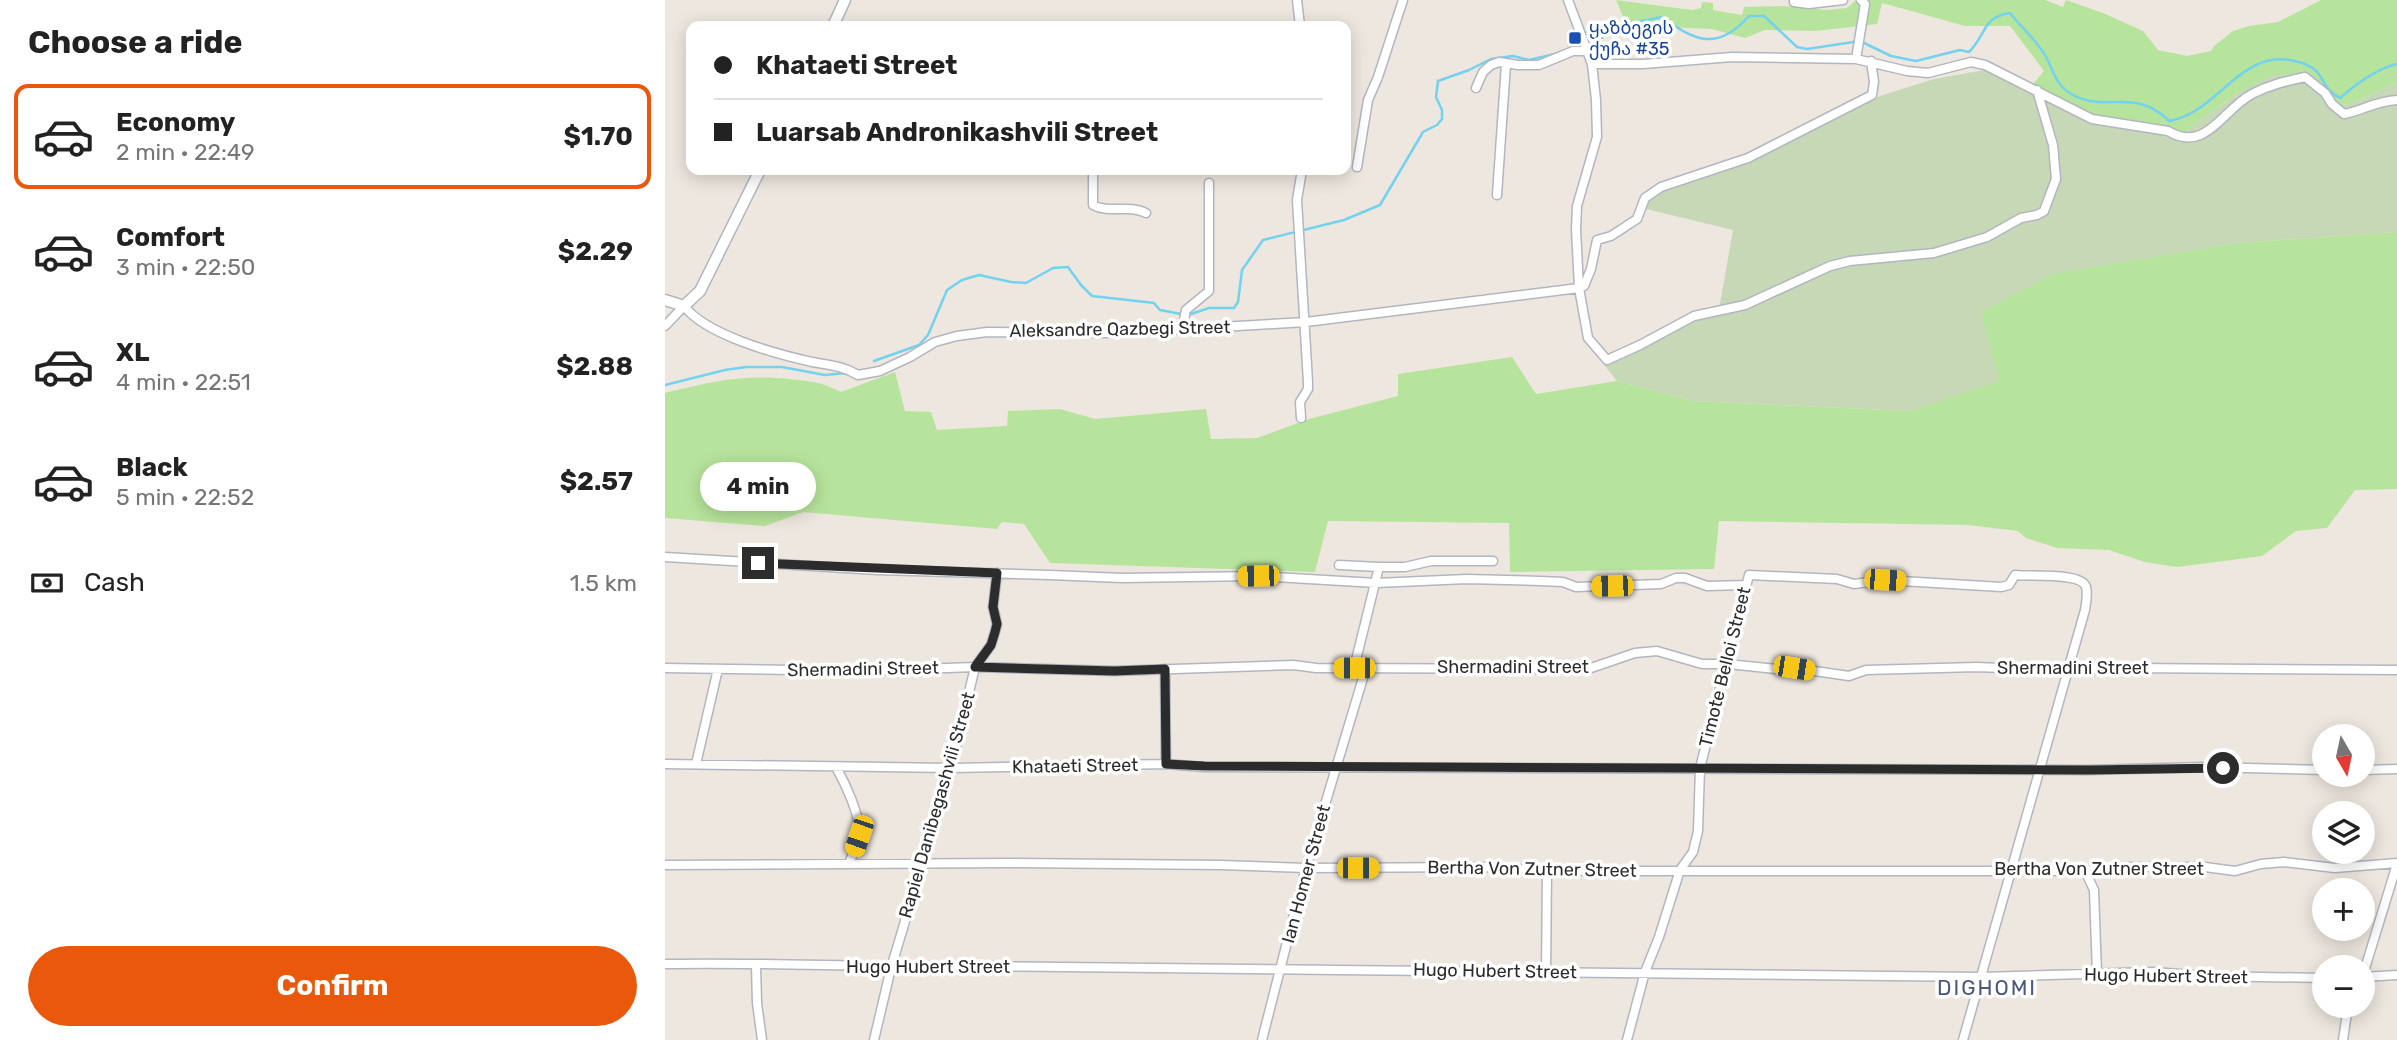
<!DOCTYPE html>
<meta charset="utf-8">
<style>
:root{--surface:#fff;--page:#f2f2f2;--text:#222;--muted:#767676;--line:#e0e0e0;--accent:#ea580c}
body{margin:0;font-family:Rubik,"Noto Sans Georgian",sans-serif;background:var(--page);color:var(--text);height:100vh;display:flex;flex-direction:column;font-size:26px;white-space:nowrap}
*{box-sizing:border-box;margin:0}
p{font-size:23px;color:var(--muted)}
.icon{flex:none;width:38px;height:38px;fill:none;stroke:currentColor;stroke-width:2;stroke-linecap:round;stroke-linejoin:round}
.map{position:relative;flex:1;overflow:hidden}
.panel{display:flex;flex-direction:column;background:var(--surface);width:665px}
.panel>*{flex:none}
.guide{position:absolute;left:21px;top:21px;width:665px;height:154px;border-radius:14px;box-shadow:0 4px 18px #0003;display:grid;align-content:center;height:154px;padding:0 28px;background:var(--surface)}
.needle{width:46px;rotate:171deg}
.tools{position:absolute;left:1647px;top:724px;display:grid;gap:14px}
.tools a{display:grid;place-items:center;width:63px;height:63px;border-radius:50%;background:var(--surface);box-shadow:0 4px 18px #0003;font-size:35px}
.end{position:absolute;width:32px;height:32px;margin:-16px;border:9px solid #2c2c2c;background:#fff;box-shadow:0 0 0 4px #fff}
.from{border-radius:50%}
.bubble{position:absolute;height:49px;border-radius:24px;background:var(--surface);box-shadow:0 4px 18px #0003;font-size:23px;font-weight:700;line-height:49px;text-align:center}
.car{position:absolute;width:21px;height:42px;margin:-21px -10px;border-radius:9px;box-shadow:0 0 5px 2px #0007;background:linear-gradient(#f5c518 24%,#345 0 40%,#f5c518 0 76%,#345 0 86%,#f5c518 0)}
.guide b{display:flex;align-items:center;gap:24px;height:66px;font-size:26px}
.guide b+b{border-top:2px solid var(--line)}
.guide i{width:18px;height:18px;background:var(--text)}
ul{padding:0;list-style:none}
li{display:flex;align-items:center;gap:21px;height:105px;margin:0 14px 10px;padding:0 14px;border:4px solid transparent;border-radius:14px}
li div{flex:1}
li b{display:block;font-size:26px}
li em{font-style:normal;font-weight:700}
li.active{border-color:var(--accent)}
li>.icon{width:63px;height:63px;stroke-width:1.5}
h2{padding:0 28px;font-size:32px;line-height:84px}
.pay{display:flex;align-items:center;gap:18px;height:77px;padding:0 28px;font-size:26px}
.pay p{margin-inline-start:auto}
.button{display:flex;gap:14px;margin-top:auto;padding:14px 28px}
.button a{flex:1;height:80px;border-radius:42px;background:var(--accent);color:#fff;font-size:28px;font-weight:700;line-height:80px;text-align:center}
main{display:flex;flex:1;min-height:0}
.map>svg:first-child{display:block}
.green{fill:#b7e49c}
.cemetery{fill:#c7d8b6}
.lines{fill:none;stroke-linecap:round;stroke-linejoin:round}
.stream{stroke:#72d2ef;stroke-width:2.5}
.minor-casing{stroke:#b2b6c0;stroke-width:11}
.tertiary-casing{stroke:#b2b6c0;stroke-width:13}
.minor{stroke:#fff;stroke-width:8}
.tertiary{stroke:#fff;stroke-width:10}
.route{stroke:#2c2c2c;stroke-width:9}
.transit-dot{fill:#1a4fb4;stroke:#fff;stroke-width:2.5}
.labels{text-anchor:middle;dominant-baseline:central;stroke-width:7;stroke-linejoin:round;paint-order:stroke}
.transit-label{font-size:18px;fill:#164399;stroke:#fff;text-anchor:start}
.street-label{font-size:18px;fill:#2c2c2c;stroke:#fff}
.quarter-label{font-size:21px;letter-spacing:2px;fill:#4c577e;stroke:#fff}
</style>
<main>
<section class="panel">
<h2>Choose a ride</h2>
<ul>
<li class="active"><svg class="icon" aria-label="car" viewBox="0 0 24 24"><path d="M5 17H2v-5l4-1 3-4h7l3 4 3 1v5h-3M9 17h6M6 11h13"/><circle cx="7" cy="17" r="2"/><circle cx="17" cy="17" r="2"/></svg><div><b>Economy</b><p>2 min · 22:49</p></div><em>$1.70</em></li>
<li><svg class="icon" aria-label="car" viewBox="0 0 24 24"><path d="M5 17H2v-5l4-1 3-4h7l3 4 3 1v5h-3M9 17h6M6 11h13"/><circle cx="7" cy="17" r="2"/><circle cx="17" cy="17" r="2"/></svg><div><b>Comfort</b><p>3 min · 22:50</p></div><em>$2.29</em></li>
<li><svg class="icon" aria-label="car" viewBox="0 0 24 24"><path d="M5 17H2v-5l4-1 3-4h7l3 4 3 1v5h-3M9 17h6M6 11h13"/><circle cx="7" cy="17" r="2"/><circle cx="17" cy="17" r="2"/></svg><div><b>XL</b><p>4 min · 22:51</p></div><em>$2.88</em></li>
<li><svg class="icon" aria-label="car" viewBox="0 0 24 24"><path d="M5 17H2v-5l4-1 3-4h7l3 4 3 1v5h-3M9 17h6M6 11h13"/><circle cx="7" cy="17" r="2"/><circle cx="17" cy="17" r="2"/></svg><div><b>Black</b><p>5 min · 22:52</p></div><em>$2.57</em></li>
</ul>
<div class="pay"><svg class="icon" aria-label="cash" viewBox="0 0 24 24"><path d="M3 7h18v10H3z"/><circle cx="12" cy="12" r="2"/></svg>Cash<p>1.5 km</p></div>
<div class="button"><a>Confirm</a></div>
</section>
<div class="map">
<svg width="1732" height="1040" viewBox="0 0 1732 1040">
<rect width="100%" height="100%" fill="#eee7df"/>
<path class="green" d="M951,0L1027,10L1036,8L1037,2L1048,3V10L1077,15L1079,7L1118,6L1162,10L1182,8L1191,0H1380L1398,7L1401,0L1438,13L1478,31L1493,50L1522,56L1546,51L1549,46L1568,31L1584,26L1613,22L1656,0H1732V83L1682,105L1672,102L1644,73L1572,93L1519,133L1421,114L1368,84L1379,71L1345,26H1300L1217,3L1212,24L1151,31L1100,30L1080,38L1047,29L973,26L963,29Z
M1732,232V489L1690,490L1662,528L1631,531L1597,556L1512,567L1480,562L1444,550L1392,548L1361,538L1353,531L1303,525L1054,521L1049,569L845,572L844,523L663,521L650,572L385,563L359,524L337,522L332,529L138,512L100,526L0,518V393C44,382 78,374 124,379C145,381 157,382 176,392L230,372L240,411L266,412L272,430L342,426L343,411L395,409L430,419L541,409L546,439L592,438L644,419L733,396V374L847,357L871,394L952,381L1028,401L1245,411L1316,312L1388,273L1572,243Z"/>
<path class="cemetery" d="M1336,67L1421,114L1519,133L1572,93L1607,75L1644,73L1672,102L1682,105L1732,83V232L1572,243L1388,274L1316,312L1334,381L1245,411L1028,401L952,381L939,365L1023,322L1053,315L1068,230L977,208L1005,185L1074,164L1212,97L1269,79Z"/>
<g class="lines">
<path class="stream" d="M925,44L963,24L997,17C1031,42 1053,51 1084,16H1099L1132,47L1142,49L1195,41L1226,56L1251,61L1295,50L1304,52C1322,34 1317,17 1345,13C1356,27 1371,40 1380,55C1389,71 1390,85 1408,95C1442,113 1470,87 1504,121C1555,113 1577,42 1637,63C1662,71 1654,88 1675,98C1691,84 1711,69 1732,64
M523,315L544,308H569L573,302L577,270L598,240L679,220L715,205L758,132L772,125L777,119V110L771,97L773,81L804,70L826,59L848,56L864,60L894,53
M209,361L254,345L263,335L282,290L297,280L314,275L346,282L361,283L388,268L403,267L416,285L427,296L489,303L495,310L516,314
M0,385L60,370L81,367H117L160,375L181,373"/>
<g class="minor-casing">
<path id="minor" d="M632,0L635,26
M903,0L927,64L931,100L932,137L912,206L911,229L914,288L923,338L942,360L975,345L1029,316L1080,305L1165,266L1185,261L1269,253L1322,237L1356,218L1372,215L1379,211L1391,179L1388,145L1372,90
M1129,0V2L1144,4L1178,0
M1191,59L1200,4L1196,0
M927,64H978L1067,57L1191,59L1242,71L1263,73L1306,62L1320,65L1427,119L1503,131C1541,154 1558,109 1587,94C1604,85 1621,81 1640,77L1660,93L1667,104L1679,114C1699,110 1711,101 1732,100
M811,88L818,72L826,65L834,62L853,65H874L908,51H924
M692,167L703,100L713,77L738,0
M428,170V205C444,214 464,204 481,213
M832,195L841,64
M914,288L919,286L926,269L932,240L946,236L972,219L980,198L996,187L1083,158L1207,95L1209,82L1206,61
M0,326L19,306C41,335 111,354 147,362C164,365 178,366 193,375L215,371L245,357L270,342L292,336L322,332L455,333L641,322L914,288
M517,330L521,310L544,291V183
M636,418L635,402L643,389V382L632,200L637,170
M0,557L212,570L385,575L457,578L593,576L711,583L802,579L875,581L898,582L911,587L996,584L1011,578H1020L1042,586L1081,585
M674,565L714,567H740L766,561H828
M0,668L198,671L310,667L449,671L628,665L651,668L923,669L970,653L992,651L1037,664H1063L1111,669L1129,668L1184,676L1201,670L1312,667L1404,671L1468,668L1732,670
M689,668L714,567
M500,669L501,764
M0,764L286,768L501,764L539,767L1423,770L1539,767L1659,770
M31,764L53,669
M171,767C180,783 197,818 194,837C192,846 187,855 184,864
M1698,770L1732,769
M0,865L342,863L556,865L641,868L822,867L882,871H1420L1449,867H1540L1570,871L1596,864L1619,862L1670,868L1732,863
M1420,871L1429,890L1432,974
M0,964C105,962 210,968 316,966L1315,977L1488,972L1542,976L1659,978
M91,965L92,1003L97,1040
M881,972L882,871
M1698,975L1732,864
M1698,977L1732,975
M209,1040L226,968L286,768L310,667L326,645L330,632L332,624L328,607L332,573
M597,1040L641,868L701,668
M962,1040L980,972L994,937L1015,870L1028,852L1033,831L1035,768L1084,575L1172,579L1189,584L1220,580L1336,587L1344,585L1350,575C1365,577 1417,572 1421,587C1423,594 1421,604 1420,610L1298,1040
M1678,1040L1683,1006"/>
</g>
<g class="tertiary-casing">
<path id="tertiary" d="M168,26L180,0
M0,300L19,306L35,291L95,170"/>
</g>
<use href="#minor" class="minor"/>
<use href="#tertiary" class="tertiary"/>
</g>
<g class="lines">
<path class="route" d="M93,563L332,573L328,607L332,624L330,632L326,645L310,667L449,671L500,669L501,764L539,766L1423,770L1558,768"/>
</g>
<rect class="transit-dot" x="903" y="31" width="14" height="14" rx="3.5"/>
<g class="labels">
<g class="transit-label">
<text x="924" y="28">ყაზბეგის<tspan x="924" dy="21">ქუჩა #35</tspan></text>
</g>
<g class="street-label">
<text transform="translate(455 329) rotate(-1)">Aleksandre Qazbegi Street</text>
<text x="848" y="667">Shermadini Street</text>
<text transform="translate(1060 667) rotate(-76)">Timote Belloi Street</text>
<text x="1408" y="668">Shermadini Street</text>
<text transform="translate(198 669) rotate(-1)">Shermadini Street</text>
<text transform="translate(410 766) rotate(-1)">Khataeti Street</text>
<text transform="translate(272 805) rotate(-74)">Rapiel Danibegashvili Street</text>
<text transform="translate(867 869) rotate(1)">Bertha Von Zutner Street</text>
<text x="1434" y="869">Bertha Von Zutner Street</text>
<text transform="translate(641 874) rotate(-75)">Ian Homer Street</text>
<text x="263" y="967">Hugo Hubert Street</text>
<text transform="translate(830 971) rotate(1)">Hugo Hubert Street</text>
<text transform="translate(1501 976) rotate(1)">Hugo Hubert Street</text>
</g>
<g class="quarter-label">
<text x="1322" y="987">DIGHOMI</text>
</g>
</g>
</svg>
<div class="tools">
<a><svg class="needle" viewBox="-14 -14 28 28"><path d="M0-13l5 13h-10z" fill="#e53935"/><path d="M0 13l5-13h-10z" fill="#767676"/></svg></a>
<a><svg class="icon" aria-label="layers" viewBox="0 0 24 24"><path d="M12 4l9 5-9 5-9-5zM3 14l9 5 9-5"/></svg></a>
<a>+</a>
<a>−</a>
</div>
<i class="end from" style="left:1558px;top:768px"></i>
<i class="end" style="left:93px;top:563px"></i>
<div class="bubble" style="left:35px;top:462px;width:116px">4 min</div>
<i class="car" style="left:593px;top:576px;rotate:269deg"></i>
<i class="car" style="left:1220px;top:580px;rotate:93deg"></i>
<i class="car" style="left:947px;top:586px;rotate:269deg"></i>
<i class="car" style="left:689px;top:668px;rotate:270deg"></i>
<i class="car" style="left:1129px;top:668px;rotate:99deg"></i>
<i class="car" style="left:194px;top:836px;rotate:199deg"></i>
<i class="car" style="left:693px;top:868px;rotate:90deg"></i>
<div class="guide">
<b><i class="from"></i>Khataeti Street</b>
<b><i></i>Luarsab Andronikashvili Street</b>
</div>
</div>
</main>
